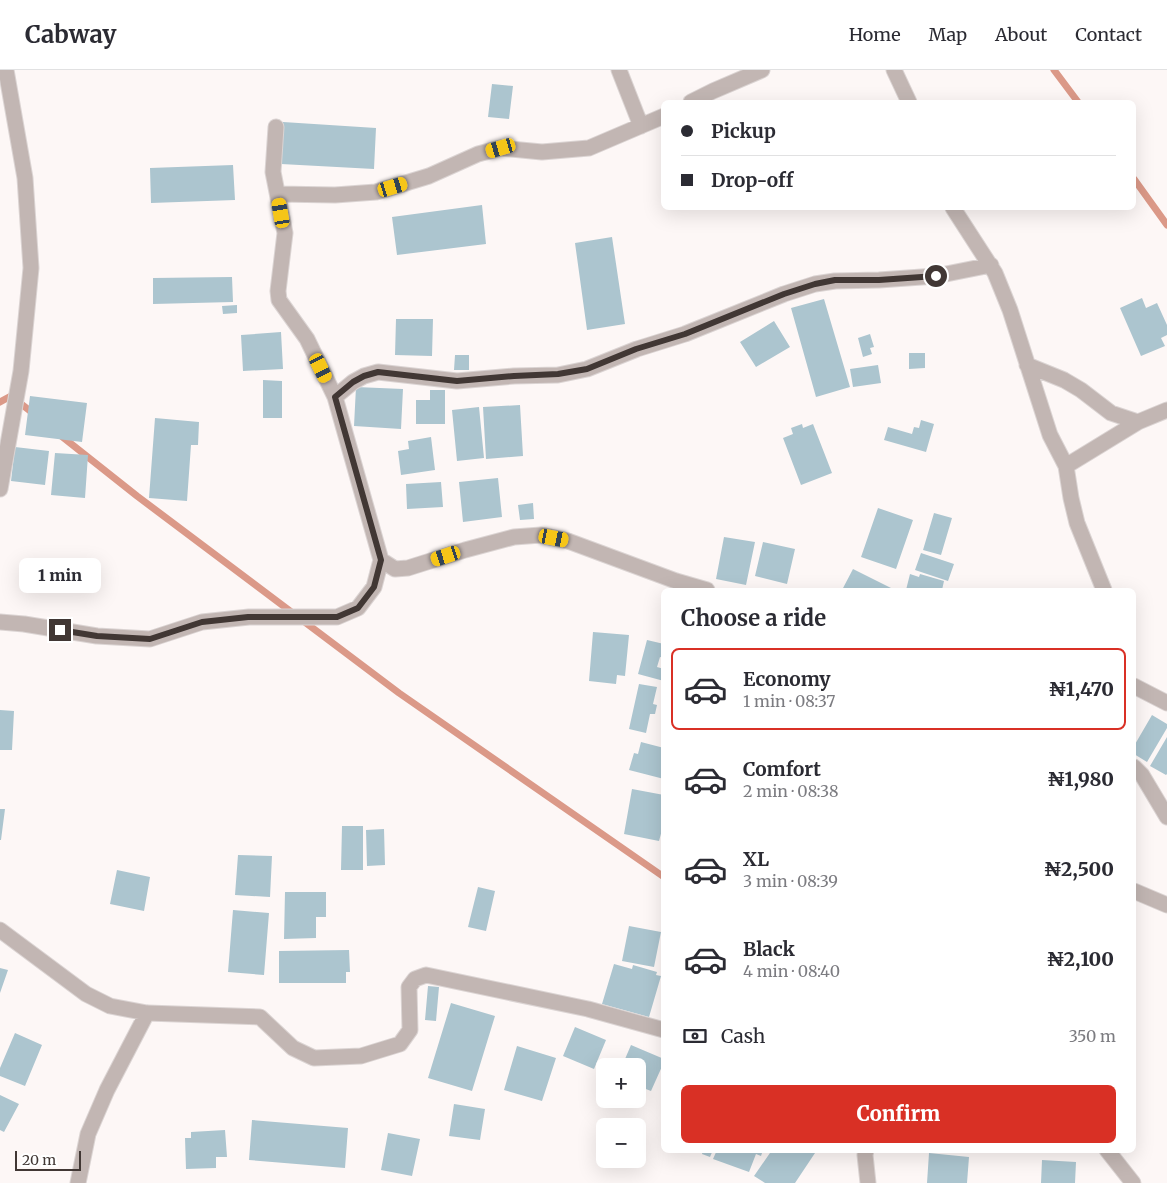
<!DOCTYPE html>
<meta charset="utf-8">
<style>
:root{--surface:#fff;--page:#f7f7f7;--text:#2b2b33;--muted:#7c7c81;--line:#e1e1e2;--accent:#d93025}
body{margin:0;font-family:Merriweather,serif;background:var(--page);color:var(--text);height:100vh;display:flex;flex-direction:column;font-size:19px;white-space:nowrap}
*{box-sizing:border-box;margin:0}
p{font-size:16px;color:var(--muted)}
.icon{flex:none;width:28px;height:28px;fill:none;stroke:currentColor;stroke-width:2;stroke-linecap:round;stroke-linejoin:round}
.map{position:relative;flex:1;overflow:hidden}
.details{position:absolute;left:661px;top:518px;width:475px;height:565px;display:flex;flex-direction:column;background:var(--surface);border-radius:8px;box-shadow:0 5px 20px #0002}
.details>*{flex:none}
.top-card{position:absolute;left:661px;top:30px;width:475px;height:110px;border-radius:8px;box-shadow:0 5px 20px #0002;display:grid;align-content:center;height:110px;padding:0 20px;background:var(--surface)}
.buttons{position:absolute;left:596px;top:988px;display:grid;gap:10px}
.buttons a{display:grid;place-items:center;width:50px;height:50px;border-radius:8px;background:var(--surface);box-shadow:0 5px 20px #0002;font-size:25px}
.scale{position:absolute;left:15px;bottom:12px;width:66px;box-sizing:border-box;padding-left:5px;border:2px solid #413734;border-top:0;font-size:14px;line-height:18px;white-space:nowrap;color:#413734;-webkit-text-stroke:4px #fff;paint-order:stroke}
.end{position:absolute;width:22px;height:22px;margin:-11px;border:6px solid #413734;background:#fff;box-shadow:0 0 0 2px #fff}
.from{border-radius:50%}
.bubble{position:absolute;height:35px;border-radius:8px;background:var(--surface);box-shadow:0 5px 20px #0002;font-size:16px;font-weight:800;line-height:35px;text-align:center}
.car{position:absolute;width:15px;height:30px;margin:-15px -8px;border-radius:6px;box-shadow:0 0 4px 1px #0007;background:linear-gradient(#f5c518 24%,#345 0 40%,#f5c518 0 76%,#345 0 86%,#f5c518 0)}
.top-card b{display:flex;align-items:center;gap:18px;height:48px;font-size:19px}
.top-card b+b{border-top:1px solid var(--line)}
.top-card i{width:12px;height:12px;background:var(--text)}
ul{padding:0;list-style:none}
li{display:flex;align-items:center;gap:15px;height:82px;margin:0 10px 8px;padding:0 10px;border:2px solid transparent;border-radius:8px}
li div{flex:1}
li b{display:block;font-size:19px}
li em{font-style:normal;font-weight:800}
li.selected{border-color:var(--accent)}
li>.icon{width:45px;height:45px;stroke-width:1.5}
h2{padding:0 20px;font-size:22px;line-height:60px}
.pay{display:flex;align-items:center;gap:12px;height:55px;padding:0 20px;font-size:19px}
.pay p{margin-inline-start:auto}
.action{display:flex;gap:10px;margin-top:auto;padding:10px 20px}
.action a{flex:1;height:58px;border-radius:8px;background:var(--accent);color:#fff;font-size:20px;font-weight:800;line-height:58px;text-align:center}
header{display:flex;align-items:center;gap:30px;box-sizing:border-box;height:70px;padding:0 25px;background:var(--surface);border-bottom:1px solid var(--line)}
header strong{font-size:24px}
nav{display:flex;gap:28px;margin-inline-start:auto;font-size:18px}
.map>svg:first-child{display:block}
.lines{fill:none;stroke-linecap:round;stroke-linejoin:round}
.stream{stroke:#db9988;stroke-width:7}
.building{fill:#acc5cf}
.street-casing{stroke:#dbd4d3;stroke-width:17}
.street{stroke:#c2b6b3;stroke-width:15}
.route{stroke:#413734;stroke-width:6}
</style>
<header>
<strong>Cabway</strong>
<nav><a>Home</a><a>Map</a><a>About</a><a>Contact</a></nav>
</header>
<div class="map">
<svg width="1167" height="1113" viewBox="0 0 1167 1113">
<rect width="100%" height="100%" fill="#fdf7f6"/>
<g class="lines">
<path class="stream" d="M1054,0L1078,32
M1134,109L1167,155
M0,332L11,326L34,344
M60,365L137,426L399,623L664,807"/>
</g>
<path class="building" d="M492,14L513,16L509,49L488,47Z
M283,52L376,58L374,99L281,94Z
M233,95L235,130L151,133L150,98Z
M482,135L486,174L397,185L392,147Z
M612,167L625,254L587,260L575,173Z
M232,207L233,232L153,234V208Z
M1142,228L1146,238L1157,233L1167,255V265L1161,268L1165,276L1141,286L1120,238Z
M824,229L850,317L816,327L791,238Z
M237,235V243L223,244L222,236Z
M396,249H433L432,286L395,285Z
M774,251L790,277L756,297L740,272Z
M281,262L283,299L243,301L241,265Z
M870,264L874,277L870,278L872,284L863,287L858,268Z
M909,283H925V298L909,299Z
M455,285H469V300H454Z
M878,295L881,313L853,317L850,299Z
M263,310L282,311V348H263Z
M356,317L403,319L401,359L354,356Z
M430,320H445V354H416V330H430Z
M30,326L87,333L82,372L25,365Z
M520,335L523,386L486,389L483,337Z
M479,337L484,388L457,391L452,340Z
M155,348L199,352L198,375H191L187,431L149,428Z
M921,350L934,354L926,382L884,370L888,357L912,364L914,357L919,358Z
M802,354L803,358L813,354L832,403L801,415L783,368L793,364L791,358Z
M431,367L435,400L401,405L398,381L409,379L408,371Z
M15,377L49,381L45,415L11,411Z
M55,383L88,385L85,428L51,425Z
M498,408L502,447L463,452L459,412Z
M441,412L443,437L407,439L406,414Z
M533,433L534,449L520,450L518,435Z
M878,438L913,450L896,499L861,487Z
M934,443L952,448L941,485L923,480Z
M724,467L755,472L746,515L716,509Z
M763,472L795,479L787,514L755,506Z
M921,483L954,494L948,511L915,500Z
M853,499L891,518L890,520H842Z
M910,504L919,507L920,504L944,511L942,520H906Z
M593,562L629,565L625,606L617,605L616,614L589,611Z
M647,570L664,574V588L660,587L657,597L664,599V611L638,604Z
M639,614L657,617L653,634L657,635L655,644H650L646,663L629,659Z
M0,640L14,641L12,680H0Z
M1152,645L1167,654V658L1147,692L1134,684V676Z
M1167,667V704L1166,705L1150,696Z
M641,672L664,678V709L629,700L634,683L638,684Z
M632,719L664,725V761L662,760L659,771L624,764Z
M0,739H5L1,770H0Z
M342,756H363V800H341Z
M384,759L385,795L367,796L366,760Z
M238,785L272,786L270,827L235,825Z
M117,800L150,807L144,841L110,834Z
M478,817L495,821L486,861L468,857Z
M285,822H326V847H316V868L284,869Z
M233,840L269,843L264,905L228,902Z
M629,856L661,862L654,897L622,891Z
M349,880L350,902H346V913H279V881Z
M614,894L632,899L633,895L657,902L656,905L661,906L649,947L602,934Z
M0,898L8,900L0,923Z
M428,916L439,917L436,951L425,950Z
M451,933L495,946L472,1021L428,1008Z
M575,957L606,970L594,999L563,986Z
M15,963L42,975L25,1016L0,1006V998Z
M631,975L664,989V992L651,1021L638,1016V996H622Z
M517,976L556,988L542,1031L504,1020Z
M0,1025L19,1034L4,1062L0,1060Z
M454,1034L485,1039L480,1070L449,1066Z
M252,1050L348,1058L345,1098L249,1090Z
M225,1060L227,1087H216V1098L186,1099L185,1068H191V1062Z
M388,1063L420,1069L412,1106L381,1100Z
M703,1080H713L710,1087L702,1084Z
M717,1080H763L761,1086L756,1084L749,1102L713,1089Z
M772,1080H817L795,1113H765L754,1106Z
M1020,1080H1052V1083L1020,1082Z
M929,1083L969,1087L967,1113H927Z
M1042,1090L1076,1092L1075,1113H1041Z"/>
<g class="lines">
<g class="street-casing">
<path id="street" d="M619,0L641,56
M894,0L909,32
M691,32L713,21L762,0
M276,57L273,102L285,163L278,221L279,230L307,269L335,327L381,490L395,499L408,498L465,480L514,467L541,465L568,471L676,511L707,520
M278,124L335,125L376,122L429,106L478,84L501,78L542,82L589,78L664,46
M953,138L995,203L1010,240L1050,365L1066,396L1071,428L1077,453L1104,520
M1027,295L1064,310L1081,320L1111,343L1138,352
M335,327L353,312L364,306L378,302L457,311L514,306L558,305L587,299L637,279L685,264L784,224L815,214L835,211L879,210L936,206L991,195
M1066,396L1138,352L1167,340
M0,419L21,301L31,198L25,108L6,0
M0,552L24,554L97,566L150,569L202,552L249,547H337L358,538L374,517L381,490
M1134,616L1167,633
M1134,697L1142,705L1167,747
M1134,821L1167,835
M0,860L86,924L110,936L147,943L260,947L293,978L314,988L361,986L400,974L410,960L409,917L415,909L426,905L588,939L664,960
M866,1080L865,1085L868,1113
M1107,1080L1133,1113
M78,1113L88,1064L107,1020L147,943"/>
</g>
<use href="#street" class="street"/>
</g>
<g class="lines">
<path class="route" d="M60,560L97,566L150,569L202,552L248,547H337L358,538L374,517L381,490L335,327L353,312L364,306L378,302L457,311L514,306L558,304L587,299L636,279L685,264L784,224L815,214L835,210H879L936,206"/>
</g>
</svg>
<div class="buttons">
<a>+</a>
<a>−</a>
</div>
<div class="scale">20 m</div>
<i class="end from" style="left:936px;top:206px"></i>
<i class="end" style="left:60px;top:560px"></i>
<div class="bubble" style="left:19px;top:488px;width:82px">1 min</div>
<i class="car" style="left:501px;top:78px;rotate:254deg"></i>
<i class="car" style="left:393px;top:117px;rotate:73deg"></i>
<i class="car" style="left:281px;top:143px;rotate:350deg"></i>
<i class="car" style="left:321px;top:298px;rotate:154deg"></i>
<i class="car" style="left:554px;top:468px;rotate:101deg"></i>
<i class="car" style="left:446px;top:486px;rotate:252deg"></i>
<div class="top-card">
<b><i class="from"></i>Pickup</b>
<b><i></i>Drop-off</b>
</div>
<section class="details">
<h2>Choose a ride</h2>
<ul>
<li class="selected"><svg class="icon" aria-label="car" viewBox="0 0 24 24"><path d="M5 17H2v-5l4-1 3-4h7l3 4 3 1v5h-3M9 17h6M6 11h13"/><circle cx="7" cy="17" r="2"/><circle cx="17" cy="17" r="2"/></svg><div><b>Economy</b><p>1 min · 08:37</p></div><em>₦1,470</em></li>
<li><svg class="icon" aria-label="car" viewBox="0 0 24 24"><path d="M5 17H2v-5l4-1 3-4h7l3 4 3 1v5h-3M9 17h6M6 11h13"/><circle cx="7" cy="17" r="2"/><circle cx="17" cy="17" r="2"/></svg><div><b>Comfort</b><p>2 min · 08:38</p></div><em>₦1,980</em></li>
<li><svg class="icon" aria-label="car" viewBox="0 0 24 24"><path d="M5 17H2v-5l4-1 3-4h7l3 4 3 1v5h-3M9 17h6M6 11h13"/><circle cx="7" cy="17" r="2"/><circle cx="17" cy="17" r="2"/></svg><div><b>XL</b><p>3 min · 08:39</p></div><em>₦2,500</em></li>
<li><svg class="icon" aria-label="car" viewBox="0 0 24 24"><path d="M5 17H2v-5l4-1 3-4h7l3 4 3 1v5h-3M9 17h6M6 11h13"/><circle cx="7" cy="17" r="2"/><circle cx="17" cy="17" r="2"/></svg><div><b>Black</b><p>4 min · 08:40</p></div><em>₦2,100</em></li>
</ul>
<div class="pay"><svg class="icon" aria-label="cash" viewBox="0 0 24 24"><path d="M3 7h18v10H3z"/><circle cx="12" cy="12" r="2"/></svg>Cash<p>350 m</p></div>
<div class="action"><a>Confirm</a></div>
</section>
</div>
